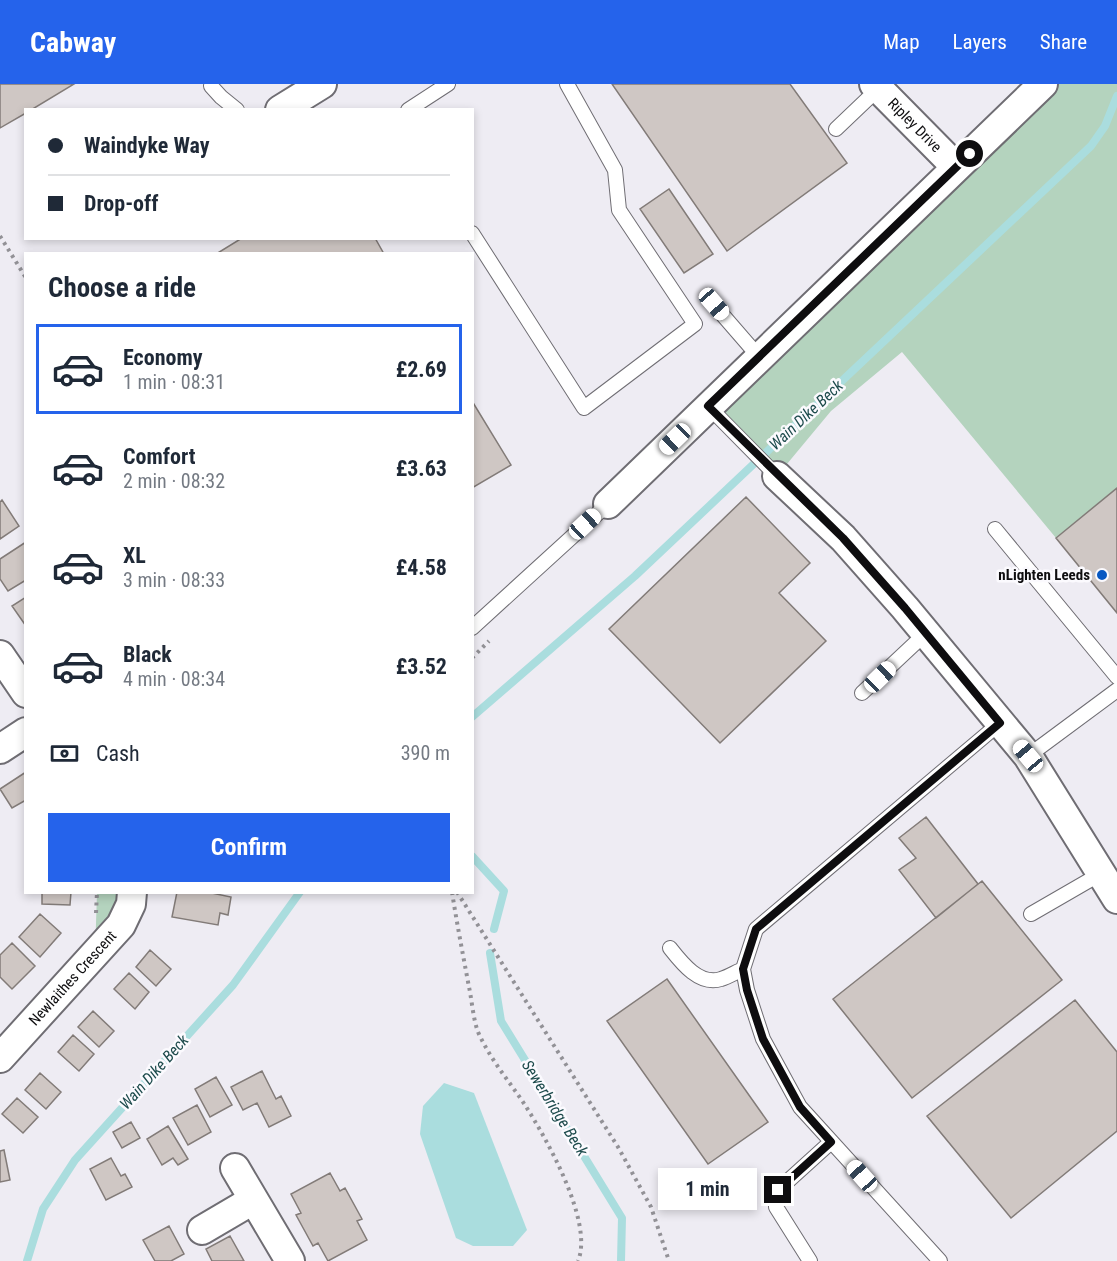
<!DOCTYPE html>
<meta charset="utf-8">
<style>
:root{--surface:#fff;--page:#f6f6f7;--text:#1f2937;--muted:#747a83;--line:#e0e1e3;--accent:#2563eb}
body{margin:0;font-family:"Roboto Condensed",sans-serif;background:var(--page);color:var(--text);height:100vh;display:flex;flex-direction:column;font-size:22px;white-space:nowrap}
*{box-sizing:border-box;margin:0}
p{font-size:20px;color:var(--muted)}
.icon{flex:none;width:33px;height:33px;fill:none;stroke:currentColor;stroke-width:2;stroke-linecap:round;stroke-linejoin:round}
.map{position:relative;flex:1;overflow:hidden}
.side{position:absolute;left:24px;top:168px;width:450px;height:642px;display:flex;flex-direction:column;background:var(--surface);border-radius:0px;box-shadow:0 3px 9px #0003}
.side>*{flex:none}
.top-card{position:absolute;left:24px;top:24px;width:450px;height:132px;border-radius:0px;box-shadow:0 3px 9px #0003;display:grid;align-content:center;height:132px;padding:0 24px;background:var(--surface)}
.end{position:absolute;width:27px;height:27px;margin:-14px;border:8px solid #0e0d0f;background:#fff;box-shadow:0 0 0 3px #fff}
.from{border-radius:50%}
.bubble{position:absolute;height:42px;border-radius:0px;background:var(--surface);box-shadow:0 3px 9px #0003;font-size:20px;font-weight:700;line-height:42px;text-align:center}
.car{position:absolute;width:18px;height:36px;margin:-18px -9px;border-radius:8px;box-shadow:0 0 4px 2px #0007;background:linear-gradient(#fff 24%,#345 0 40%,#fff 0 76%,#345 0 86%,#fff 0)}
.top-card b{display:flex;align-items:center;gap:21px;height:57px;font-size:22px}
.top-card b+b{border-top:2px solid var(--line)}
.top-card i{width:15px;height:15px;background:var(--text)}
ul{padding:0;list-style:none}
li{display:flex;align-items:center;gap:18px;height:90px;margin:0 12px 9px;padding:0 12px;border:3px solid transparent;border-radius:0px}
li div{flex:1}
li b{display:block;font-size:22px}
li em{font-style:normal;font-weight:700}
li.current{border-color:var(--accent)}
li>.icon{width:54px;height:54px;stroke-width:1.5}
h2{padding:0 24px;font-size:27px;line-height:72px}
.pay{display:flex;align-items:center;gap:15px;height:66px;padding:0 24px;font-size:22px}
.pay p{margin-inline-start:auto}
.action{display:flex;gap:12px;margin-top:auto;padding:12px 24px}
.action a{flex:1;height:69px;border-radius:0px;background:var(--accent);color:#fff;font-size:24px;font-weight:700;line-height:69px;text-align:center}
header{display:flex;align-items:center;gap:36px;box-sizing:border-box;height:84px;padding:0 30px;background:var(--accent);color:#fff}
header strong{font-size:28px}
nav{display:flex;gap:33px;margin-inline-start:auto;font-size:21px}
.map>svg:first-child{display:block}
.green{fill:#b4d3be}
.water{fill:#aaddde}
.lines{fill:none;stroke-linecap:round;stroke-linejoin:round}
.stream{stroke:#aaddde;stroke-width:8}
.building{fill:#cfc7c4;stroke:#827b78;stroke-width:1.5}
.lane-casing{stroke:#6f6d73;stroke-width:16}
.street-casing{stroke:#6f6d73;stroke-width:32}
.path{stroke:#929196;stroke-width:4;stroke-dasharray:3 4.5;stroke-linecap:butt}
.lane{stroke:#fff;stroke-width:14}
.street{stroke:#fff;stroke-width:28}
.route{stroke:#0e0d0f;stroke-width:8}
.poi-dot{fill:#0858c2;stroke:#fbfafe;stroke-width:2}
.labels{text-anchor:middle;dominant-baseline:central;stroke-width:5;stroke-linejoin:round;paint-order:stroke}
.street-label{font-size:15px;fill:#0e0d0f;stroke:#fbfafe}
.poi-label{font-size:15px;font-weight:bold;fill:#0e0d0f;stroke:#fbfafe;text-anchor:end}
.water-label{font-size:16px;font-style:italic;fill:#1d4b4c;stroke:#fbfafe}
</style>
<header>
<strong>Cabway</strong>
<nav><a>Map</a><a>Layers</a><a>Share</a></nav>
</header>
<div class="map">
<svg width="1117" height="1177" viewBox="0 0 1117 1177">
<rect width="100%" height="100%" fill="#eeecf3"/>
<path class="green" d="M1043,0H1117V404L1056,454L902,268L831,327L777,392L708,323Z
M97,809H132L95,870Z"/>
<path class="water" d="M444,999L474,1009L527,1146L513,1162H473L456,1154L420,1050L423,1022Z"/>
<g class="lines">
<path class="stream" d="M472,633L635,492L1091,62L1105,42L1117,12
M472,772L504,807L494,845
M490,869L501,937L622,1134L621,1177
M27,1177L43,1125L75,1076L233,901L300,808"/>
</g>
<path class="building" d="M0,0H74L31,26H26V29L0,44Z
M612,0H790L847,79L727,167Z
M669,105L713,170L684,189L640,125Z
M242,154H375L384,170H216Z
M472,317L511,381L472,404Z
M1117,404V529L1056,454Z
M746,413L810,479L779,509L826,557L720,659L609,545Z
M2,416L19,442L0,455V418Z
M26,458V496L8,507L0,495V475Z
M26,513V542L12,522Z
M26,688V716L12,724L0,705Z
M926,733L978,800L936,834L899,786L916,774L899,754Z
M982,797L1062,896L912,1014L833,915Z
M42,808H71L70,821L42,820Z
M177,808H207L231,813L228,831L220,829L218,841L172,833Z
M40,830L61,849L40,873L19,853Z
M12,859L35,882L12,905L0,893V871Z
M150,866L171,885L156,902L136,883Z
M129,889L149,908L135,925L114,905Z
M667,895L768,1038L708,1080L607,937Z
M1075,916L1117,968V1047L1011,1134L927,1032Z
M93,927L114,947L99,963L78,943Z
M73,951L94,970L79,987L58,968Z
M262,987L276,1015L281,1012L291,1032L269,1043L257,1019L243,1026L231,1003Z
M40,989L61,1008L46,1025L25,1006Z
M216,993L232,1021L210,1033L195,1005Z
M17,1014L38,1033L23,1049L2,1030Z
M197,1021L211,1048L188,1061L173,1034Z
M131,1038L140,1054L122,1064L113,1048Z
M168,1042L188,1075L178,1081L173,1074L162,1081L147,1055Z
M4,1066L10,1096L0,1098V1067Z
M111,1074L121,1092L125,1090L132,1103L106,1116L90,1085Z
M330,1089L340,1107L345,1104L362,1135L357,1137L367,1156L328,1177L318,1159L313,1162L296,1131L301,1129L291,1110Z
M169,1142L184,1170L171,1177H155L143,1156Z
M230,1152L244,1177H212L206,1165Z"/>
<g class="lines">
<g class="lane-casing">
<path id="lane" d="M211,2L221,13L237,26
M408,26L448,0
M836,45L878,5
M472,149L584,324L695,240L619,126L615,86L567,0
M714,221L760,274
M708,322L777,392
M995,445L1117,593
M472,544L608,420
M862,609L926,549
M1028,672L1117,606
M1031,830L1102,789
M670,864C681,878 699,902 721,895C728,893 736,888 743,885
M810,1177L776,1123L778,1106L831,1058
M940,1177L800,1023L763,955L747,906L743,885L756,845L1000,639"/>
</g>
<g class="street-casing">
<g id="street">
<path id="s1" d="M874,0L956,83"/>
<path d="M280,26L322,0"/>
<path d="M777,392L843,454L905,524L1028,672L1117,815"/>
<path d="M608,420L1043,0"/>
<path d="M0,571L26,609"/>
<path d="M0,665L26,648"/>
<path id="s2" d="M0,974L121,841L131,820L132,808"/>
<path d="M235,1084L290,1177"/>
<path d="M202,1146L253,1116"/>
</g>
</g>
<path class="path" d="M0,152L26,194
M472,574L489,557
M452,808C457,840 463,871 469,903C472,917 473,934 478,948C490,975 509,997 525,1021C546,1054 594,1138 578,1177
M457,808L618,1063L651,1123L669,1177
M96,829L97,808"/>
<use href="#lane" class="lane"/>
<use href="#street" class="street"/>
</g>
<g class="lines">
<path class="route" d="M778,1106L831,1058L800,1023L763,955L747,906L743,885L756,845L1000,639L905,524L843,454L708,322L970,70"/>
</g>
<circle class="poi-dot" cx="1102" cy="491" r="6"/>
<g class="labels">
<g class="street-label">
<text stroke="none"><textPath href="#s1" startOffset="58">Ripley Drive</textPath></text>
<text stroke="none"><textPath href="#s2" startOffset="108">Newlaithes Crescent</textPath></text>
</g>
<g class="poi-label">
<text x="1090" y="491">nLighten Leeds</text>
</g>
<g class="water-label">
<text transform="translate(806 331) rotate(-43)">Wain Dike Beck</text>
<text transform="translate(154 988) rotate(-48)">Wain Dike Beck</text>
<text transform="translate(555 1024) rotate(58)">Sewerbridge Beck</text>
</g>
</g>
</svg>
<i class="end from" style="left:970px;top:70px"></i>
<i class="end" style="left:778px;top:1106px"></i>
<div class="bubble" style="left:658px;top:1084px;width:99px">1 min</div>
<i class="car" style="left:714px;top:220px;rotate:139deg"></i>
<i class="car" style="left:675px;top:355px;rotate:226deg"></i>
<i class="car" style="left:585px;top:440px;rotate:47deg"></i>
<i class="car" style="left:880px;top:593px;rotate:46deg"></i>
<i class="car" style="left:1028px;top:672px;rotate:320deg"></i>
<i class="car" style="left:862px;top:1092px;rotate:318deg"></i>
<div class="top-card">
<b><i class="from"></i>Waindyke Way</b>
<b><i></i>Drop-off</b>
</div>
<section class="side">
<h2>Choose a ride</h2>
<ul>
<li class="current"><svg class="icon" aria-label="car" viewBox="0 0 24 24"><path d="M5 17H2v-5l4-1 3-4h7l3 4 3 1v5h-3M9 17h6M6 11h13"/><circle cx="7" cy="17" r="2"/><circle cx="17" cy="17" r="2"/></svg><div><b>Economy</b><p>1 min · 08:31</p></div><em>£2.69</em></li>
<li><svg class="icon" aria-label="car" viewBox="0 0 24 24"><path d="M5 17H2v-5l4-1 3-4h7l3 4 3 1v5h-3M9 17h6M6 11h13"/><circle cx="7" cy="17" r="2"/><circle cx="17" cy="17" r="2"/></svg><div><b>Comfort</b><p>2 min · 08:32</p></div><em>£3.63</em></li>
<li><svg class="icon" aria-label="car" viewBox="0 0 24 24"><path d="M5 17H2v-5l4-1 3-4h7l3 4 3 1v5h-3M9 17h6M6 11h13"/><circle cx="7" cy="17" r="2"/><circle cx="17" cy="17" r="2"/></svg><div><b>XL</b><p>3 min · 08:33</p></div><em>£4.58</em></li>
<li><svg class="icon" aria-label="car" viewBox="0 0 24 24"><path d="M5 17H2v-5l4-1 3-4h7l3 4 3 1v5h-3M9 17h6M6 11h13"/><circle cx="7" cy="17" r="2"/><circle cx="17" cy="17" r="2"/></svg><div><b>Black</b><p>4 min · 08:34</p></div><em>£3.52</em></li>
</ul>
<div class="pay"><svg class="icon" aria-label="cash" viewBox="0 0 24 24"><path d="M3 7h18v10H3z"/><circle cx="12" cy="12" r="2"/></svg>Cash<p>390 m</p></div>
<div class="action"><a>Confirm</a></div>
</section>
</div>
